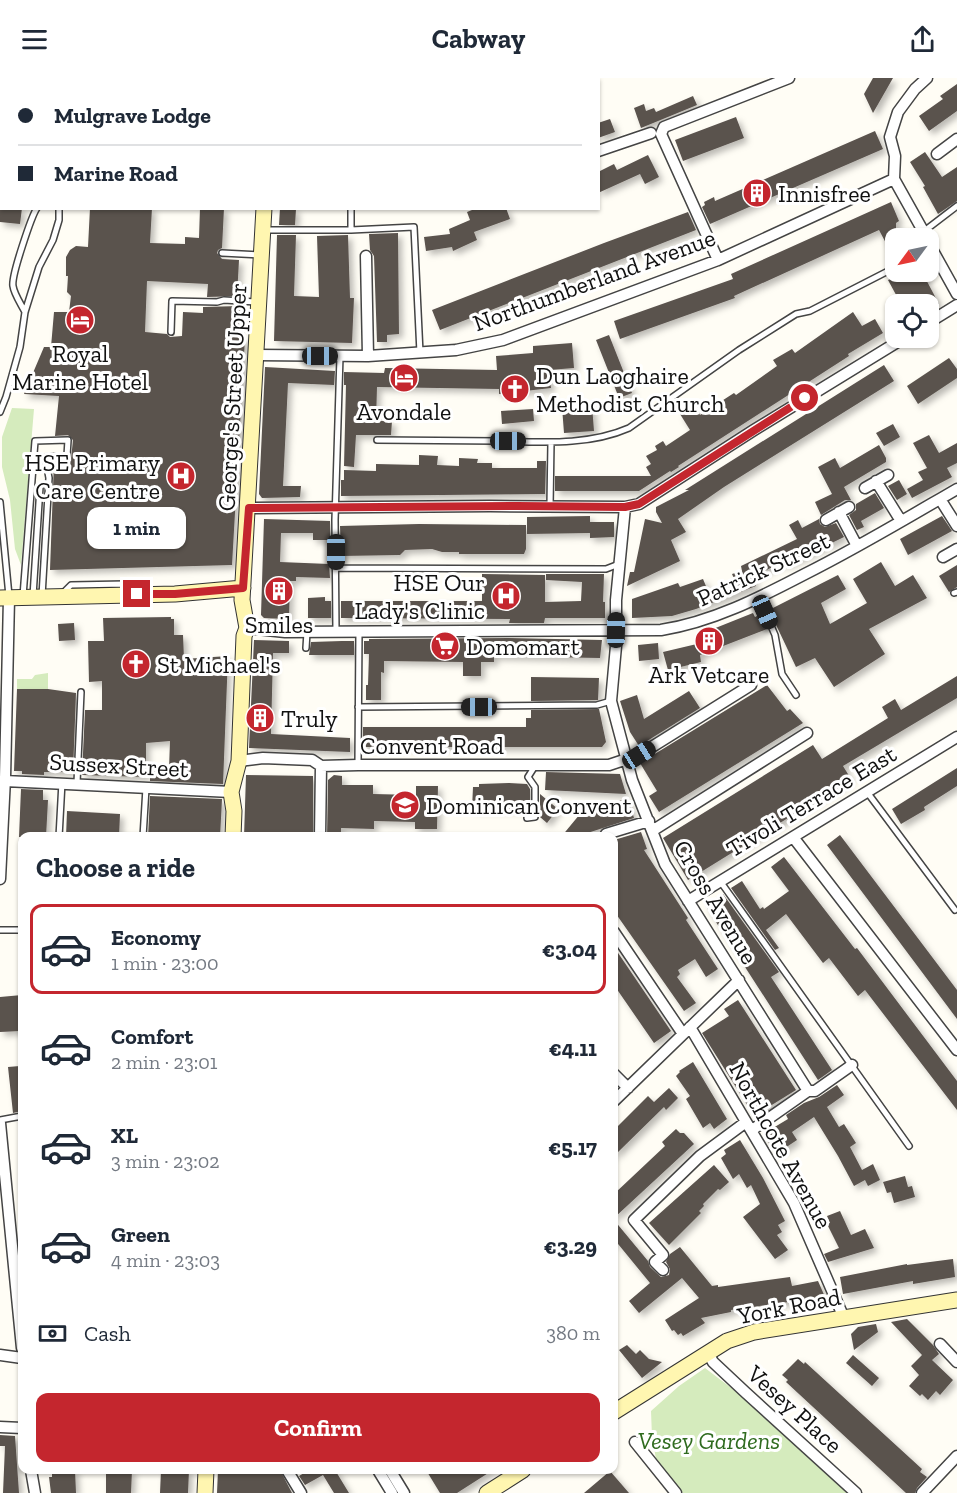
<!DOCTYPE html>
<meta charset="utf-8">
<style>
:root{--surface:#fff;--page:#f2f2f3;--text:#1f2937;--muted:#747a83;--line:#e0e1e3;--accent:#c4262e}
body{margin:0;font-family:"Zilla Slab",serif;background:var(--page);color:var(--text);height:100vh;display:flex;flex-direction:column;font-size:22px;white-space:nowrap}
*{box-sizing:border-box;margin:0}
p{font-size:20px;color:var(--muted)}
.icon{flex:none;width:33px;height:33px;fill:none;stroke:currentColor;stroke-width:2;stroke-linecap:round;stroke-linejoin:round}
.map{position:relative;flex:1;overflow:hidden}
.details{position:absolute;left:18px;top:754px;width:600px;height:642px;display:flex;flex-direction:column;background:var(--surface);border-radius:12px;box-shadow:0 2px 4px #0004}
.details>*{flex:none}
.top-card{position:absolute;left:0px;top:0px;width:600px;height:132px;box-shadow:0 2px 4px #0004;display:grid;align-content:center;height:132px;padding:0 18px;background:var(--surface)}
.needle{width:39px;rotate:237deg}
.buttons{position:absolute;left:885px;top:150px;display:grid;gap:12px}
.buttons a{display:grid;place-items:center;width:54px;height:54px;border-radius:12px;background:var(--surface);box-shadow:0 2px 4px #0004;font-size:30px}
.end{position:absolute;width:27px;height:27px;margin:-14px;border:8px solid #c4262e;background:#fff;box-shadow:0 0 0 3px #fff}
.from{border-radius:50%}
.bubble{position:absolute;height:42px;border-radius:12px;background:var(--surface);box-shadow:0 2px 4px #0004;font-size:20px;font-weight:700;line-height:42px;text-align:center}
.car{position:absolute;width:18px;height:36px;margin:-18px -9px;border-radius:8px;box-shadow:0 0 4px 2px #0007;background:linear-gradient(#222 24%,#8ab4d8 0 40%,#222 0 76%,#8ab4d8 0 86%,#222 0)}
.top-card b{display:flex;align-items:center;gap:21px;height:57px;font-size:22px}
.top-card b+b{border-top:2px solid var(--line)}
.top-card i{width:15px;height:15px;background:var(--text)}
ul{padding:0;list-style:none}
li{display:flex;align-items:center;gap:18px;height:90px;margin:0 12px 9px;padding:0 6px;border:3px solid transparent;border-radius:12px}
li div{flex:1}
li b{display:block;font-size:22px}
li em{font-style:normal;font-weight:700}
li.on{border-color:var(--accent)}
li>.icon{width:54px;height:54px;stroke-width:1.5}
h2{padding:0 18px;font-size:27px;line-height:72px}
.pay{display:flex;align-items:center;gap:15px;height:66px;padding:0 18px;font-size:22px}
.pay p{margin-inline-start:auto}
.action{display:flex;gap:12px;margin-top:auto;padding:12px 18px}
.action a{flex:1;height:69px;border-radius:12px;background:var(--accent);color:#fff;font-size:24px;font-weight:700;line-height:69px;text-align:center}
header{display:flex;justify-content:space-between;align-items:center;height:78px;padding:0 18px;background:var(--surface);font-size:27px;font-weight:700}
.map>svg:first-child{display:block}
.green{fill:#d5ebbd}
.building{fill:#5a524d;filter:url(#shadow)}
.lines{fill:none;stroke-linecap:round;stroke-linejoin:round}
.lane-casing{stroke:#444;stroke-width:8}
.street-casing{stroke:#444;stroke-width:13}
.secondary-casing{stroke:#333;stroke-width:17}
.lane{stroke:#fff;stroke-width:5}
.street{stroke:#fff;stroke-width:10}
.secondary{stroke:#fff6b0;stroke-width:15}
.route{stroke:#c4262e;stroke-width:8}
.labels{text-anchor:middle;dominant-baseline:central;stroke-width:6;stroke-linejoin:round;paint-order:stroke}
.poi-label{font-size:24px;fill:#111;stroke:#fff;text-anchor:start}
.street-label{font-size:24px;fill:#111;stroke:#fff}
.park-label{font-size:24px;font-style:italic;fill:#2f6b1f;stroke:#fff}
</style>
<header><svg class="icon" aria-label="menu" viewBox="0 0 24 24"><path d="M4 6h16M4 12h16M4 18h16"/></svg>Cabway<svg class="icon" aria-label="share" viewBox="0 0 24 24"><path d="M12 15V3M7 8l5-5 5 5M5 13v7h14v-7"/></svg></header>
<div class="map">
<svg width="957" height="1415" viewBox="0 0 957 1415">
<defs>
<filter id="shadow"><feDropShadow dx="4" dy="4" stdDeviation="3" flood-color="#0004"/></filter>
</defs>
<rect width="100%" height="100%" fill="#fffdf5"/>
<path class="green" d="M12,330L34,331L21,487L15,471L10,422L2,389V359Z
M48,595V611H17V601H32L35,597Z
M705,1290L734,1312L847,1415H683L656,1381L652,1359L651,1333L679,1308Z"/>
<path class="building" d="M873,0H893L873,35L864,16Z
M957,6V33L929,53L919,38L943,21L940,18Z
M693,18L697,27L641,50L634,30L644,26L646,33L654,30L656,34Z
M736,39L744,60L683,83L675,62Z
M610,41L615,54L598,60V45Z
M875,53L883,71L710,146L702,129L705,127L704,124L714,119L715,123Z
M925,74L942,99L957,89V123L938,136L923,109L925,108L910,84Z
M648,77L659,99L645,106L640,96L598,115V94L614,86L617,92Z
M891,124L899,143L896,145V184L879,152L734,218L735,220L620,261L614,243L733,201L731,196Z
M0,130H22L20,146L0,144Z
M90,130H152L150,165L185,166V159L199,160L200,130H224L222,170L218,172L217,175L222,181L239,182L237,218L207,219L208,206L147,203L145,254L167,256L170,259L182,258L183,234L203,235V229L240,228L238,260H245L232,487L50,492L54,383L71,381L73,362L68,357L55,358L59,318L24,316L44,269H51L54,234H69L71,218L67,214L68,198H66V179L70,172L76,168L88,169Z
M280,130L296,131L295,147H279Z
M477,130H506L510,141L474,154L477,162L453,173L452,169L426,173L424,159L450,156L449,151L470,142L467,134Z
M688,134L696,152L440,252L432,232L604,165Z
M398,155L399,256L387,257V264H377L374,178L370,172L369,156Z
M277,157H296L294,218L319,219L317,158L348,157L350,220H354L352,265L274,263Z
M898,194H922L939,226H901L888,202L899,197Z
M853,234L862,248L875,241L883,255L848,276L849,278L678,388L679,389L671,394L670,393L639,413H555V398H651L646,389L651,386L646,378L657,372L655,368L663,363L666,368L690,352L680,336L694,327L700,337L734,315L736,317L777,288L773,282L792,271L795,275Z
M609,257L632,315L619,320L596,262Z
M572,265L574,290L549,292L551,310L499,316V311L377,309L376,343H392L391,357H356L354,389L344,388L346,307H344V294L384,295L385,290L497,292L496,278L533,275V268Z
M949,280L957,291V300L918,326L907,308Z
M884,287L894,303L724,409L678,441L686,454L671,462L680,483L627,508L630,494H634L645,441L662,445L656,434V429L689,412H685Z
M265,289L335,293L334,307L288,305L283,408H301L300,419L262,420L259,416Z
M592,327L594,353L564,355L562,329Z
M533,331L534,343L502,346L501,333Z
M893,346L900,359L884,368L876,355Z
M929,357L939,375L957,365V385L947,390L952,399L912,420L907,411L923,402L918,394L927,390L913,365Z
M879,367L886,380V384L844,409L851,422H845L821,437L815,424L832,416L818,389L835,380L840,390Z
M419,377L438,378L437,387L459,388V380L478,381L477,385H492V390H537V383H546L545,416L341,418V402H344V392L376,393V386L419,387Z
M899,402L907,416L897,422L888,408Z
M875,415L884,430L861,443L864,449L857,452L849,437L856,432V426Z
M590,438V444H614V459L590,460V455L527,456V439Z
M942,438L952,453L908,477L900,461Z
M264,441L330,443V462H313V455H281L280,484L329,486L330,500L296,499V503H290L289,541L264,540L261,537Z
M819,441L820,446L825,449L836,445L844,459L801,480L785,487L783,484L752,499L756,508L696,531L672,538L632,540V521L678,505L680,509L703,501L708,513L735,503L732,496L742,493L741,488L797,461L789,447L798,442L802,450Z
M419,446L526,447V471L524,476H459V474H442L432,471L405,472L400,477L341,478L340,448Z
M881,484L895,508L913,497L927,520L869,551L885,576L834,609L815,580L796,589L769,532L838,497L846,511L821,525L830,546L867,525L853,501Z
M957,487V509L949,514L939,498Z
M482,496L545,497V524L581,523L582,504L546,502V496H604L603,524H605V540H545L544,545H509L510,541L341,540V523H482Z
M325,519V523H331V540H308V520Z
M753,535L755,539L761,536L767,551L700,577L701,584L668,592L663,574L701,565L698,557Z
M171,539V541H174V557H183L184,581L228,578L223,706L150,703V690L169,691L170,663L146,665V699L82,697L85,632H102V603L89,604L88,563H104L103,540Z
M74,545L75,562L59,563L58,546Z
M509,560L602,562L600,580L494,578V584H481V598H463V584L384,583V595L381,594V622H366V607H368L369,576H364V563H369V561Z
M254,562L289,563V575H273L271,656L350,660V674L249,670Z
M342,563H354V577H309L311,564Z
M658,565L659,581L639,583L638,567Z
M957,598V620L843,688L851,701L688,802L663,760L813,667L822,681L888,640L882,629L895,621L901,632Z
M531,599L599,600L598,622L531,623Z
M767,607L787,633L790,631L803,645L659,734L649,718L657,713L640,685Z
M17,611H48L76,615L73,694H44V697L22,696V693H14Z
M689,613L700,630L639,668L630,654L620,623L637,617L644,641Z
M599,631L606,664L602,669H363V649H526V640H531V632Z
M957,690V708L924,729L925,732L901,746L892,731Z
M546,694L620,696L626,716L545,712Z
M246,697L313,698V759H244Z
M334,697L342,698V707H373V716L416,717V708H438L437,751H415V744L374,743V751L341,750V759H327L328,702Z
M509,705L527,706L530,711V731H472L473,709H479V706Z
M21,711L43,712V722H48L46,759H19Z
M540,716L558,731L547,745L540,739Z
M150,718L222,721L220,759H148Z
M628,720L634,740L575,759H561L580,736Z
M67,733L120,736L119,759H66Z
M641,754L647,771L644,772L688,840L686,842L718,891L706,899L695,881L678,892L680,896L677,899L696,925L684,933L614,833V762Z
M840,757L957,912V941L827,767Z
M784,779L855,871L857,870L957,1003V1032L865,912L858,918L829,880L823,885L786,836L766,852L779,870L775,872L731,810L742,803L760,831L763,829L764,831L789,813L771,789Z
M723,816L779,894L771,899L832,992L818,1002L705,827Z
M614,869L671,953L654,965L614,907Z
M22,917V947H19L20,953L0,954V919Z
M738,922L796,1012L754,1038L702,955L729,938L724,931Z
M693,984L727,1041L714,1051L710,1045L703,1050L686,1021L690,1018L676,998L680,994L679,993Z
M20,988L22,1033L13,1035L8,989Z
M837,1007L844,1017L827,1029L839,1049L844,1046L856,1065L850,1069L862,1092L873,1086L880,1102L868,1108L865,1102L854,1108L838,1078L814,1039L792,1054L797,1062L776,1076L763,1056L788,1041L786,1037L804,1025L819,1019Z
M669,1010L678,1020L666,1032L664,1029L614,1078V1052L648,1018L654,1024Z
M676,1051L680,1055H684L694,1066L614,1140V1116L665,1068L662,1064Z
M740,1062L763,1100L785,1143L778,1147L782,1154L777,1157L788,1172L775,1181L743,1139L760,1126L751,1107L747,1110L739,1096L733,1101L721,1080L726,1076L724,1072Z
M714,1087L729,1104L720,1112L718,1111L703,1126L704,1128L699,1133L701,1135L669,1167L649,1145Z
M905,1098L908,1109L912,1108L915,1119L894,1125L891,1114L887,1115L883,1104Z
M840,1133L851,1157L865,1151L874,1170L828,1184L824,1176L839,1170L827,1146L830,1145L827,1138Z
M614,1142L648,1183L650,1189L661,1199L669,1197L670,1191L666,1184L670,1176L680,1169L712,1208L718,1207V1209L790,1199L792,1208L818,1203L825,1219L731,1232V1234L701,1240L705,1245L683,1258L681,1255L678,1257L674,1252L672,1253L665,1242L699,1220L682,1200L639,1235L629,1223L650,1205L614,1161Z
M953,1181L955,1199L913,1206V1203L843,1216L840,1199L907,1186V1187Z
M907,1241L933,1267L939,1276L932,1282L953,1302L940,1317L936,1313L928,1322L922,1316L920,1318L909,1308L919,1297L911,1288L922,1277L891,1244Z
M876,1246L878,1254L854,1272L851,1256L858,1249Z
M627,1267L636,1276L640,1272L649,1281L662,1284L642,1300L619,1272Z
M853,1277L879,1300L872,1308L846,1285Z
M798,1281L804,1286L805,1284L922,1391L920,1394L927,1399L917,1410L915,1415H906L786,1304L788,1302L782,1297Z
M0,1357L15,1358L19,1415H3L5,1368H0Z
M52,1392H75L76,1415H51L49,1399H52Z
M106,1392H132L131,1415H106Z
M161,1392H189L188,1415H160Z
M218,1392H280L292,1415H217Z
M309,1392H335L349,1415H334L323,1397L305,1407L299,1398Z
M426,1392H493L457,1415H440Z
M610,1393L629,1415H584Z"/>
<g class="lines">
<g class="lane-casing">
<path id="lane" d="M60,2L61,0
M264,152H351L414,149L420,275
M351,152V130
M923,154L957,128
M222,175L260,177
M25,234C21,226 14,216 13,208C11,198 32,137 37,130
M171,254L172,223L217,224L224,222L258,224
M0,334L6,319L20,269L25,234L39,189L53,162L59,142V130
M377,362C417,362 457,363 497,363C541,364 588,368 629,350L739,272L796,236L810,233L896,189
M0,424L9,518
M550,428L551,364
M336,490L606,491L619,486
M63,515L71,507L125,506L143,511
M954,515L957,514
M23,518L35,363L68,362L67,378L45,379L49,400L42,518
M33,518L40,409
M759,520L775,557L782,596L796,617
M336,553L335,442L340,278
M306,570L307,554
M358,629L597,627L611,623
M358,687L359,553
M77,705L81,614
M867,714L955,832
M527,740L535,739V709L528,699L535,688
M59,759L62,704
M143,759L146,710
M720,803L909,1068
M0,852H22
M0,1042L22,1038"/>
</g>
<g class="street-casing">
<path id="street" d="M553,0V2
M418,2L422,0
M598,73L651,55
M937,76L957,61
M927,160L894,101L895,78L890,59L898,34L915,11L927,0
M928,164L957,216
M366,178L368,278
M718,182L661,56L664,49L789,0
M928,245L957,227
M257,277L368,278L456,272L503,262L718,182L894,101
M876,403L901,443
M865,410L888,397
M940,421L957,448
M625,429L616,522V568L611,623L632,702L665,786L808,1013
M249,430L490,428L625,429L639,426L754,352L904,260
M839,434L857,468
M826,442L849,429
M943,479L957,471
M247,550L285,554L661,552C712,544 759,520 805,496C857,470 907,440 957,411
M239,683L263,680L312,682L321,688L358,687H609L639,677L751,607
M5,703L231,714
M652,753L807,655
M606,756L649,743
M320,759L321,688
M793,759L957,972
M0,801L5,700L9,520
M688,823L957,659
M614,854L683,956
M690,949L794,1125L844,1240
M614,996L628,1010
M614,1023L739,902
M0,1045L22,1270
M752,1052L808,1013H815L852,987
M663,1192L655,1184L663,1177L634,1142L700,1078L746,1044
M940,1266L957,1284
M708,1275L713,1284L745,1314L856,1415
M0,1277L22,1280
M0,1349L22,1350
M635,1364L676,1415
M31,1392L35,1415
M287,1392L301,1415
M378,1392L392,1415
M390,1392L404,1415
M922,1415L957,1378"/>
</g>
<g class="secondary-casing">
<path id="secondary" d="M269,2V0
M0,520L175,516L243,510
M233,759L234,733L231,714L239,683L244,558L247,550L242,522L264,130
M614,1334L727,1263L754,1254L957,1222
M205,1415L206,1392
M487,1415L523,1392"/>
</g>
<use href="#lane" class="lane"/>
<use href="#street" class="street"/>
<use href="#secondary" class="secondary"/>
</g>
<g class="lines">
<path class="route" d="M137,516H175L243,510L249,430L517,428L625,429L639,426L805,320"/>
</g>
<defs>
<g id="building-disc" transform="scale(1.5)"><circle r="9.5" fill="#c4262e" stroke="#fff"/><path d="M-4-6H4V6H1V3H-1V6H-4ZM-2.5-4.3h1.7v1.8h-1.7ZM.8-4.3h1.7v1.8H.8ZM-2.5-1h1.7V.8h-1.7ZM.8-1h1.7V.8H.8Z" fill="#fff"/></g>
<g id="hotel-disc" transform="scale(1.5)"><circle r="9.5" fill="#c4262e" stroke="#fff"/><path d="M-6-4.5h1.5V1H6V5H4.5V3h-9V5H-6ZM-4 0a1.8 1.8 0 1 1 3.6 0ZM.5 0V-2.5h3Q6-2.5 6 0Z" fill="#fff"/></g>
<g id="church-disc" transform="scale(1.5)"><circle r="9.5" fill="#c4262e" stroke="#fff"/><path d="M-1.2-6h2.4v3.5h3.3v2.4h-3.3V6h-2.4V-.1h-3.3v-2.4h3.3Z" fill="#fff"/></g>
<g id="hospital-disc" transform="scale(1.5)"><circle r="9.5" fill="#c4262e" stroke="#fff"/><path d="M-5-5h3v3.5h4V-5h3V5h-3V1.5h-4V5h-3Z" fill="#fff"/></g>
<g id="supermarket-disc" transform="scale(1.5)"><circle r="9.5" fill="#c4262e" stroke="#fff"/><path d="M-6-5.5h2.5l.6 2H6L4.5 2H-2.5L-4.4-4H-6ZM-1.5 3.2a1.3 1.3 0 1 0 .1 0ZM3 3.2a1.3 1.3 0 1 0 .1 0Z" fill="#fff"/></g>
<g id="school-disc" transform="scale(1.5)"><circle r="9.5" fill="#c4262e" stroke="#fff"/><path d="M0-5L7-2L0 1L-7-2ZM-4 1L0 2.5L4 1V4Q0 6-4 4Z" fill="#fff"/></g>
</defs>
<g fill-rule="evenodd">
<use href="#building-disc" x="757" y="115"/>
<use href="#hotel-disc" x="80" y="242"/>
<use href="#hotel-disc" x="404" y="300"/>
<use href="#church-disc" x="515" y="311"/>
<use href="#hospital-disc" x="181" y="398"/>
<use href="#building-disc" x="279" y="513"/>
<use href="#hospital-disc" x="506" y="518"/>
<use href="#building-disc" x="709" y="563"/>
<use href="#supermarket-disc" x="445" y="568"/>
<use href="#church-disc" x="136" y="586"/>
<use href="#building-disc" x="260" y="640"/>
<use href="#school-disc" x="405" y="727"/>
</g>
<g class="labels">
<g class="poi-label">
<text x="778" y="115">Innisfree</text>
<text x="80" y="275" text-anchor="middle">Royal<tspan x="80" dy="28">Marine Hotel</tspan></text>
<text x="536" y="297">Dun Laoghaire<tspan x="536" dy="28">Methodist Church</tspan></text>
<text x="404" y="333" text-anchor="middle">Avondale</text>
<text x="160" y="384" text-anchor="end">HSE Primary<tspan x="160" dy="28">Care Centre</tspan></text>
<text x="485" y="504" text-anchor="end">HSE Our<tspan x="485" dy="28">Lady's Clinic</tspan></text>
<text x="279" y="546" text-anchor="middle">Smiles</text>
<text x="466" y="568">Domomart</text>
<text x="157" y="586">St Michael's</text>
<text x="709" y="596" text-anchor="middle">Ark Vetcare</text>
<text x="281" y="640">Truly</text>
<text x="426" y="727">Dominican Convent</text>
</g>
<g class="street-label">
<text transform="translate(594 202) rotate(-20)">Northumberland Avenue</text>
<text transform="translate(232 319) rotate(-87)">George's Street Upper</text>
<text transform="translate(763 491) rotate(-25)">Patrick Street</text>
<text x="432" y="667">Convent Road</text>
<text transform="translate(119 687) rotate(3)">Sussex Street</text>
<text transform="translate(811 723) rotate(-31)">Tivoli Terrace East</text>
<text transform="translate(716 824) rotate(59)">Cross Avenue</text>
<text transform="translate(781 1067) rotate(61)">Northcote Avenue</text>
<text transform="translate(789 1228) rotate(-11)">York Road</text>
<text transform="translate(795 1331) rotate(42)">Vesey Place</text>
</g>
<g class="park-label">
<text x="709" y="1362">Vesey Gardens</text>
</g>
</g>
</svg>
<div class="buttons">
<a><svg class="needle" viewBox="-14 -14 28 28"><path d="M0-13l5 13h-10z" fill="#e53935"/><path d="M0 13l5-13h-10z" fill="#747a83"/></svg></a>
<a><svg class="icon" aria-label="locate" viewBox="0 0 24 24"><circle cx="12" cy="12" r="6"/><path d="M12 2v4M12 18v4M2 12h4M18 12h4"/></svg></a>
</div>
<i class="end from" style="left:805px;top:320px"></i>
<i class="end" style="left:137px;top:516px"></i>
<div class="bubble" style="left:87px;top:429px;width:99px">1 min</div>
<i class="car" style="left:320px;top:278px;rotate:90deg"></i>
<i class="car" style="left:508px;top:363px;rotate:90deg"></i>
<i class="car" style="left:336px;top:474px;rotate:180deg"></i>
<i class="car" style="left:765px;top:534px;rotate:156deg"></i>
<i class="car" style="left:616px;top:552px;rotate:1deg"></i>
<i class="car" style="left:479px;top:629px;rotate:270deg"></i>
<i class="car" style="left:639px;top:677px;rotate:58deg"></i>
<div class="top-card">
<b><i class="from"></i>Mulgrave Lodge</b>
<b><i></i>Marine Road</b>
</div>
<section class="details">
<h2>Choose a ride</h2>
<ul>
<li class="on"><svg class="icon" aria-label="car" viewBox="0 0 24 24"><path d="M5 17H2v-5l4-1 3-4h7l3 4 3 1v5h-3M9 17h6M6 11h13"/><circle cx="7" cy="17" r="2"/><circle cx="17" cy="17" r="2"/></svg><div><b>Economy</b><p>1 min · 23:00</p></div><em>€3.04</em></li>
<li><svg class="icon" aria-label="car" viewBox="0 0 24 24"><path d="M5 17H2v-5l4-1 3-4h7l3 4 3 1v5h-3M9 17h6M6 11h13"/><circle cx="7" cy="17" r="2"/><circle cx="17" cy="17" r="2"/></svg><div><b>Comfort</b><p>2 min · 23:01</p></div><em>€4.11</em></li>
<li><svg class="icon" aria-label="car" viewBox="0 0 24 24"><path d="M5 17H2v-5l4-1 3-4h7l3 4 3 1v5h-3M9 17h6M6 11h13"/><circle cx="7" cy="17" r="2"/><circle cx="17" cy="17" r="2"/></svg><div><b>XL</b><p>3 min · 23:02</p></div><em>€5.17</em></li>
<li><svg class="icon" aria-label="car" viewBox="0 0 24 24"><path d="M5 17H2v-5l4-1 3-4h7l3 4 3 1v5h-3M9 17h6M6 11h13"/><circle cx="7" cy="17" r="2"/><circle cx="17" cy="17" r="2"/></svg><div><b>Green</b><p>4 min · 23:03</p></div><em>€3.29</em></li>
</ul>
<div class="pay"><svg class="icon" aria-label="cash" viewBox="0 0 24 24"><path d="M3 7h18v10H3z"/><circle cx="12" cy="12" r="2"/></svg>Cash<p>380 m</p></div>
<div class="action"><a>Confirm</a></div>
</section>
</div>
